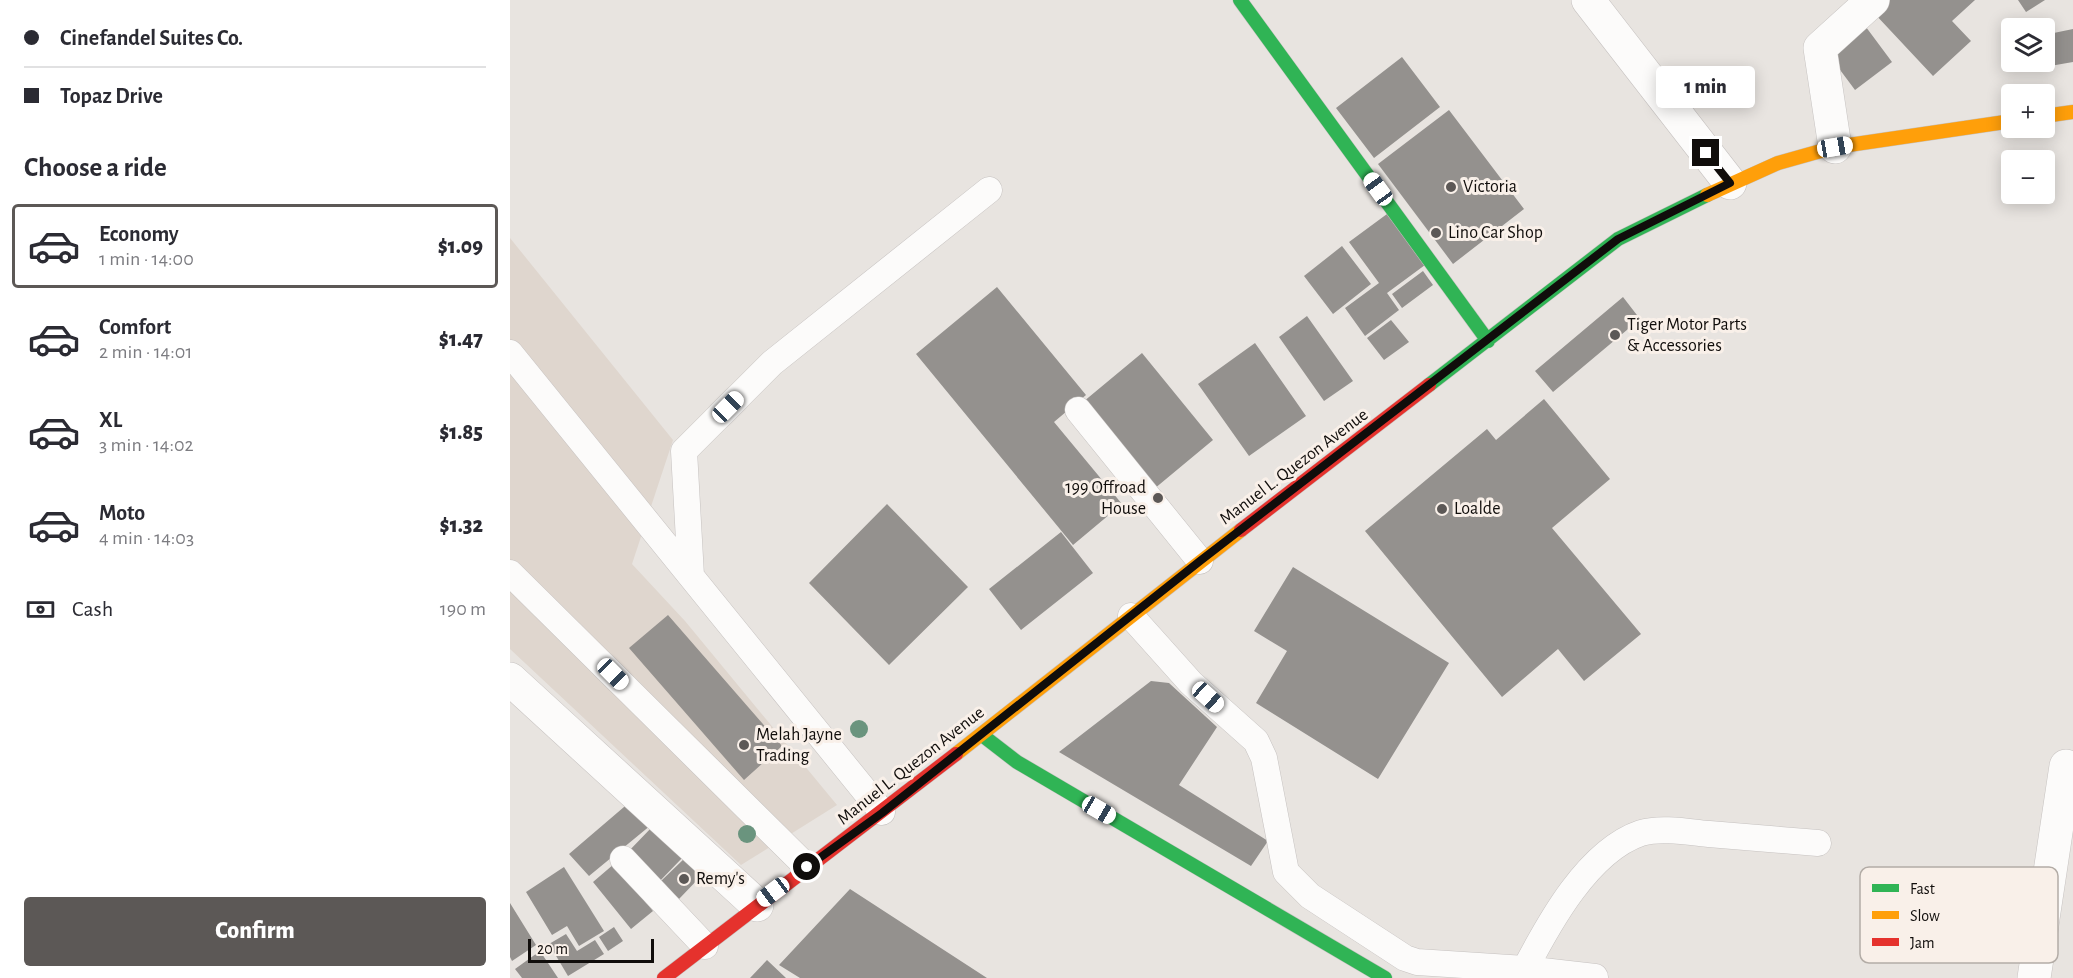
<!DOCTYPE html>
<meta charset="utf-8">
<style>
:root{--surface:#fff;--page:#f2f2f3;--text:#2b2b33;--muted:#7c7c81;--line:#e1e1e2;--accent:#5c5856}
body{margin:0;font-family:"Alegreya Sans",sans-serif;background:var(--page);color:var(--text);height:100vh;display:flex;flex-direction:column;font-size:22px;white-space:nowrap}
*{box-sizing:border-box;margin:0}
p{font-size:20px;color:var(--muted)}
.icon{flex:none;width:33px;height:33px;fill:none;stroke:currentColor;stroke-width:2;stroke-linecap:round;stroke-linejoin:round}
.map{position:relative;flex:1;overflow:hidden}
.panel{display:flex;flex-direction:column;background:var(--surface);width:510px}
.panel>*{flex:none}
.hud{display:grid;align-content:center;height:132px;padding:0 24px;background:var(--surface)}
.buttons{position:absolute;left:1491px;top:18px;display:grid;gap:12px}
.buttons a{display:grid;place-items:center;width:54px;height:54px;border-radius:6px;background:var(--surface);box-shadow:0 3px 15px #0003;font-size:30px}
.scale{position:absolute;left:18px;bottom:15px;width:126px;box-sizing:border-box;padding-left:6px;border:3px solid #100d0b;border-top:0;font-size:16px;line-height:21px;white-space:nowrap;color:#100d0b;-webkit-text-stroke:4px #f9f0e9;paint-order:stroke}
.end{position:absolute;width:27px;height:27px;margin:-14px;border:8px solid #100d0b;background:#fff;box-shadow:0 0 0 3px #fff}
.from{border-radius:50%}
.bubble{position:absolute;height:42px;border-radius:6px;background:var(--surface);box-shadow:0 3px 15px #0003;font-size:20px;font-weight:800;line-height:42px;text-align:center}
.car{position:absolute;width:18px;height:36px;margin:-18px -9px;border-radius:8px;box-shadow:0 0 4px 2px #0007;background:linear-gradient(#fff 24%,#345 0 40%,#fff 0 76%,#345 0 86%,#fff 0)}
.hud b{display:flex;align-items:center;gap:21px;height:57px;font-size:22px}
.hud b+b{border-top:2px solid var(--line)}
.hud i{width:15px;height:15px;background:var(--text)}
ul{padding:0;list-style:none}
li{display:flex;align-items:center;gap:18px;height:84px;margin:0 12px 9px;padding:0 12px;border:3px solid transparent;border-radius:6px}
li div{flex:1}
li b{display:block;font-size:22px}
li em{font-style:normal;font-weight:800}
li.current{border-color:var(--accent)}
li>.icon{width:54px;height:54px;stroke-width:1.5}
h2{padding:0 24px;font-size:27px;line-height:72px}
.pay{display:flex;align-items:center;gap:15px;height:66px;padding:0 24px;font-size:22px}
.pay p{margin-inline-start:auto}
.cta{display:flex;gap:12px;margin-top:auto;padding:12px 24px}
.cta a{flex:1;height:69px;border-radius:6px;background:var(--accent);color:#fff;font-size:24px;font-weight:800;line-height:69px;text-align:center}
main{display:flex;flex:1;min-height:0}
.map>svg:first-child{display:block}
.built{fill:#dfd6ce}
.building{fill:#94918e}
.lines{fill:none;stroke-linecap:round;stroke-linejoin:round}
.lane-casing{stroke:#c6c2c0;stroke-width:27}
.street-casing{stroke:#c6c2c0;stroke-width:34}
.fast-casing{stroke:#c6c2c0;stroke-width:15}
.slow-casing{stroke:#c6c2c0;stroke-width:15}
.jam-casing{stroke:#c6c2c0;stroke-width:15}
.lane{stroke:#fcfbfa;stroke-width:26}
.street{stroke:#fcfbfa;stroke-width:33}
.fast{stroke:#30b455;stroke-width:14}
.slow{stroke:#ff9f0a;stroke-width:14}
.jam{stroke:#e5322d;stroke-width:14}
.tree{fill:#6a947e}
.route{stroke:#100d0b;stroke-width:8}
.poi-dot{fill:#5c5856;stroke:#f9f0e9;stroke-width:2}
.labels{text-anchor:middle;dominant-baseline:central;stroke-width:6;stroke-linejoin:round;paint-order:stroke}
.poi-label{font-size:18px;fill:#100d0b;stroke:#f9f0e9;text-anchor:start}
.street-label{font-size:18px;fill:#100d0b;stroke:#f9f0e9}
.key{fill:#f9f0e9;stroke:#b3aca6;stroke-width:1.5}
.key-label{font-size:16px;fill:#100d0b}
</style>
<main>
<section class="panel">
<div class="hud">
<b><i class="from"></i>Cinefandel Suites Co.</b>
<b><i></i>Topaz Drive</b>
</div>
<h2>Choose a ride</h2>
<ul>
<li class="current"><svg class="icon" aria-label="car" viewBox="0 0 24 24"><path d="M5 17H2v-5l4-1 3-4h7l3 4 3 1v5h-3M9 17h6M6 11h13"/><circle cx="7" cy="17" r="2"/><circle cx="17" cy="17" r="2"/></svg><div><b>Economy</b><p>1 min · 14:00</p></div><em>$1.09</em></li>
<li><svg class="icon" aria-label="car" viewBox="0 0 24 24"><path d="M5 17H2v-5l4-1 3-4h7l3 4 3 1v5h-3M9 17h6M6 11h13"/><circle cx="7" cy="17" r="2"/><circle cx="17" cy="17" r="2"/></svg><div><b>Comfort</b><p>2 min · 14:01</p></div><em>$1.47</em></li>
<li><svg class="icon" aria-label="car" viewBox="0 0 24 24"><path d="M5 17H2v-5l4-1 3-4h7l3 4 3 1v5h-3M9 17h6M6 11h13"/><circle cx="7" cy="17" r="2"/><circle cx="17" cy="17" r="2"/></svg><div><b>XL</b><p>3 min · 14:02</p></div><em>$1.85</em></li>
<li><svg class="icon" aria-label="car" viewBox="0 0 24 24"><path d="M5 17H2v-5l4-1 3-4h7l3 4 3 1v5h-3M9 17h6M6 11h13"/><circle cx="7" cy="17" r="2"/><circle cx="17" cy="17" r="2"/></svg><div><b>Moto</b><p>4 min · 14:03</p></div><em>$1.32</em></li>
</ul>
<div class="pay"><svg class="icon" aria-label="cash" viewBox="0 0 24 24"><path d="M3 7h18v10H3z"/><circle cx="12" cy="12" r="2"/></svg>Cash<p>190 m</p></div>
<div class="cta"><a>Confirm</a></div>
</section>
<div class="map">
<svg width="1563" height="978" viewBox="0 0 1563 978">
<rect width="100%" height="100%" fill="#e8e4e0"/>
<path class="built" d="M0,238L163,440L122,564L175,621L327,805L231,865L0,649Z"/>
<path class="building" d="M1378,0H1465L1442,21L1461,41L1423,76L1364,13Z
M1508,0H1535L1516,12Z
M1353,23L1382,62L1345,90L1316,51Z
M1563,29V62L1540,66L1534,35Z
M892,57L930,107L864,158L826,108Z
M939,110L1014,209L943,264L868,164Z
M877,214L915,265L877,293L889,310L855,336L835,308L869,283L839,242Z
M832,246L861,284L823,314L794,276Z
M913,271L923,285L892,308L882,294Z
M487,287L576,395L544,422L612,504L563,545L406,354Z
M1113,297L1130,319L1043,392L1025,371Z
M797,316L843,381L814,401L769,337Z
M881,320L899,342L874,360L857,338Z
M745,343L796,416L739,456L688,384Z
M632,353L703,440L644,489L573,402Z
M1034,399L1100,479L1042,528L1131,634L1074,681L1048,649L992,697L855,531L977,429L986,440Z
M377,504L458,587L379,665L299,583Z
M551,532L583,573L511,630L479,589Z
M783,567L939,663L868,779L746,703L777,651L744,631Z
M158,615L272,746L234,780L119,648Z
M641,681L659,683L707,727L669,785L758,841L741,866L549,752Z
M121,801L141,825L79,876L59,854Z
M143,826L174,856L147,884L116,854Z
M176,857L192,875L169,899L151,881Z
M104,864L143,911L121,929L83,882Z
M54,867L94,931L69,946L57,926L42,935L16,892Z
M340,889L477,978H290L269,965Z
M0,903L26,945L2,961L0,957Z
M104,927L113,941L98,951L89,937Z
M56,934L67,951L85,940L94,954L58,976L39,944Z
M30,951L48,978H12L5,969Z
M257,960L276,978H240Z"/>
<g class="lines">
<g class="lane-casing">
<path id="lane" d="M0,353L372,812
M568,410L690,561
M0,573L297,867
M181,576L174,451L262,363L479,190
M621,616L681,683L746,741L754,758L776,872L800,896L895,958L907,962L1015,969L1085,977
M113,859L195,946
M1015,969C1039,923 1078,851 1131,833C1150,827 1179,832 1199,834C1235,837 1271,840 1308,843"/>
</g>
<g class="street-casing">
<path id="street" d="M1078,0L1220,183
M1325,147L1310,48L1363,0
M0,679L247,905
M1524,978L1556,766"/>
</g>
<g class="fast-casing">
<path id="fast" d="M730,0L978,341
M919,385L1108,239L1197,195
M472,735L507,762L875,978"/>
</g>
<g class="slow-casing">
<path id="slow" d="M1534,116L1563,112
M1197,195L1268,163L1325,147L1502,121
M446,754L731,530"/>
</g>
<g class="jam-casing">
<path id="jam" d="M731,530L919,385
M154,978L446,754"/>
</g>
<use href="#lane" class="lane"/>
<use href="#street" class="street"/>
<use href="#fast" class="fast"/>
<use href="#slow" class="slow"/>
<use href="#jam" class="jam"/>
</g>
<g class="tree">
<circle cx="349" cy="729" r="9"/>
<circle cx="237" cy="834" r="9"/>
</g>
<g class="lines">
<path class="route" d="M297,867L372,813L690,561L1108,239L1220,183L1196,153"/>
</g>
<g class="poi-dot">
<circle cx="941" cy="187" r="6"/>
<circle cx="926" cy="233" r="6"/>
<circle cx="1105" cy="335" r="6"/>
<circle cx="648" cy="498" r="6"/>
<circle cx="932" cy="509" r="6"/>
<circle cx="234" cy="745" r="6"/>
<circle cx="174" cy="879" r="6"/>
</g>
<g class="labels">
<g class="poi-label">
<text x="953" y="187">Victoria</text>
<text x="938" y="233">Lino Car Shop</text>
<text x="1117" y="325">Tiger Motor Parts<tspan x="1117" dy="21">&amp; Accessories</tspan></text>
<text x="636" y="488" text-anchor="end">199 Offroad<tspan x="636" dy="21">House</tspan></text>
<text x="944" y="509">Loalde</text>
<text x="246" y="735">Melah Jayne<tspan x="246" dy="21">Trading</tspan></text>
<text x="186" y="879">Remy's</text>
</g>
<g class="street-label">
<text transform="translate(784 467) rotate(-37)">Manuel L. Quezon Avenue</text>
<text transform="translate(401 766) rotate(-38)">Manuel L. Quezon Avenue</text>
</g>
</g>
<rect x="1350" y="867" width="198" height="96" rx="9" class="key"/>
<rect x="1362" y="884" width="27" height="8" fill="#30b455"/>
<rect x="1362" y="911" width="27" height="8" fill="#ff9f0a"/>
<rect x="1362" y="938" width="27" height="8" fill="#e5322d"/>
<g class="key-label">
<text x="1400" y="894">Fast</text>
<text x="1400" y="921">Slow</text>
<text x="1400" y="948">Jam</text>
</g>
</svg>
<div class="buttons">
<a><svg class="icon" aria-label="layers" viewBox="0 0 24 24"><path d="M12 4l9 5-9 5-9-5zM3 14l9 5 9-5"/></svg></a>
<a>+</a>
<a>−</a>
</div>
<div class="scale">20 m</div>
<i class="end from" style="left:297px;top:867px"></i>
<i class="end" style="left:1196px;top:153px"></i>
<div class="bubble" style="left:1146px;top:66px;width:99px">1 min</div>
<i class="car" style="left:1325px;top:147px;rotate:81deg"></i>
<i class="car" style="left:868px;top:189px;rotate:324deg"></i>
<i class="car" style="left:218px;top:407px;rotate:45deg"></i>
<i class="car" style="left:103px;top:674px;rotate:135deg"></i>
<i class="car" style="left:698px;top:697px;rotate:132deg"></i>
<i class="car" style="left:589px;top:810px;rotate:120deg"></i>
<i class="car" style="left:263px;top:892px;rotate:233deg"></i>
</div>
</main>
